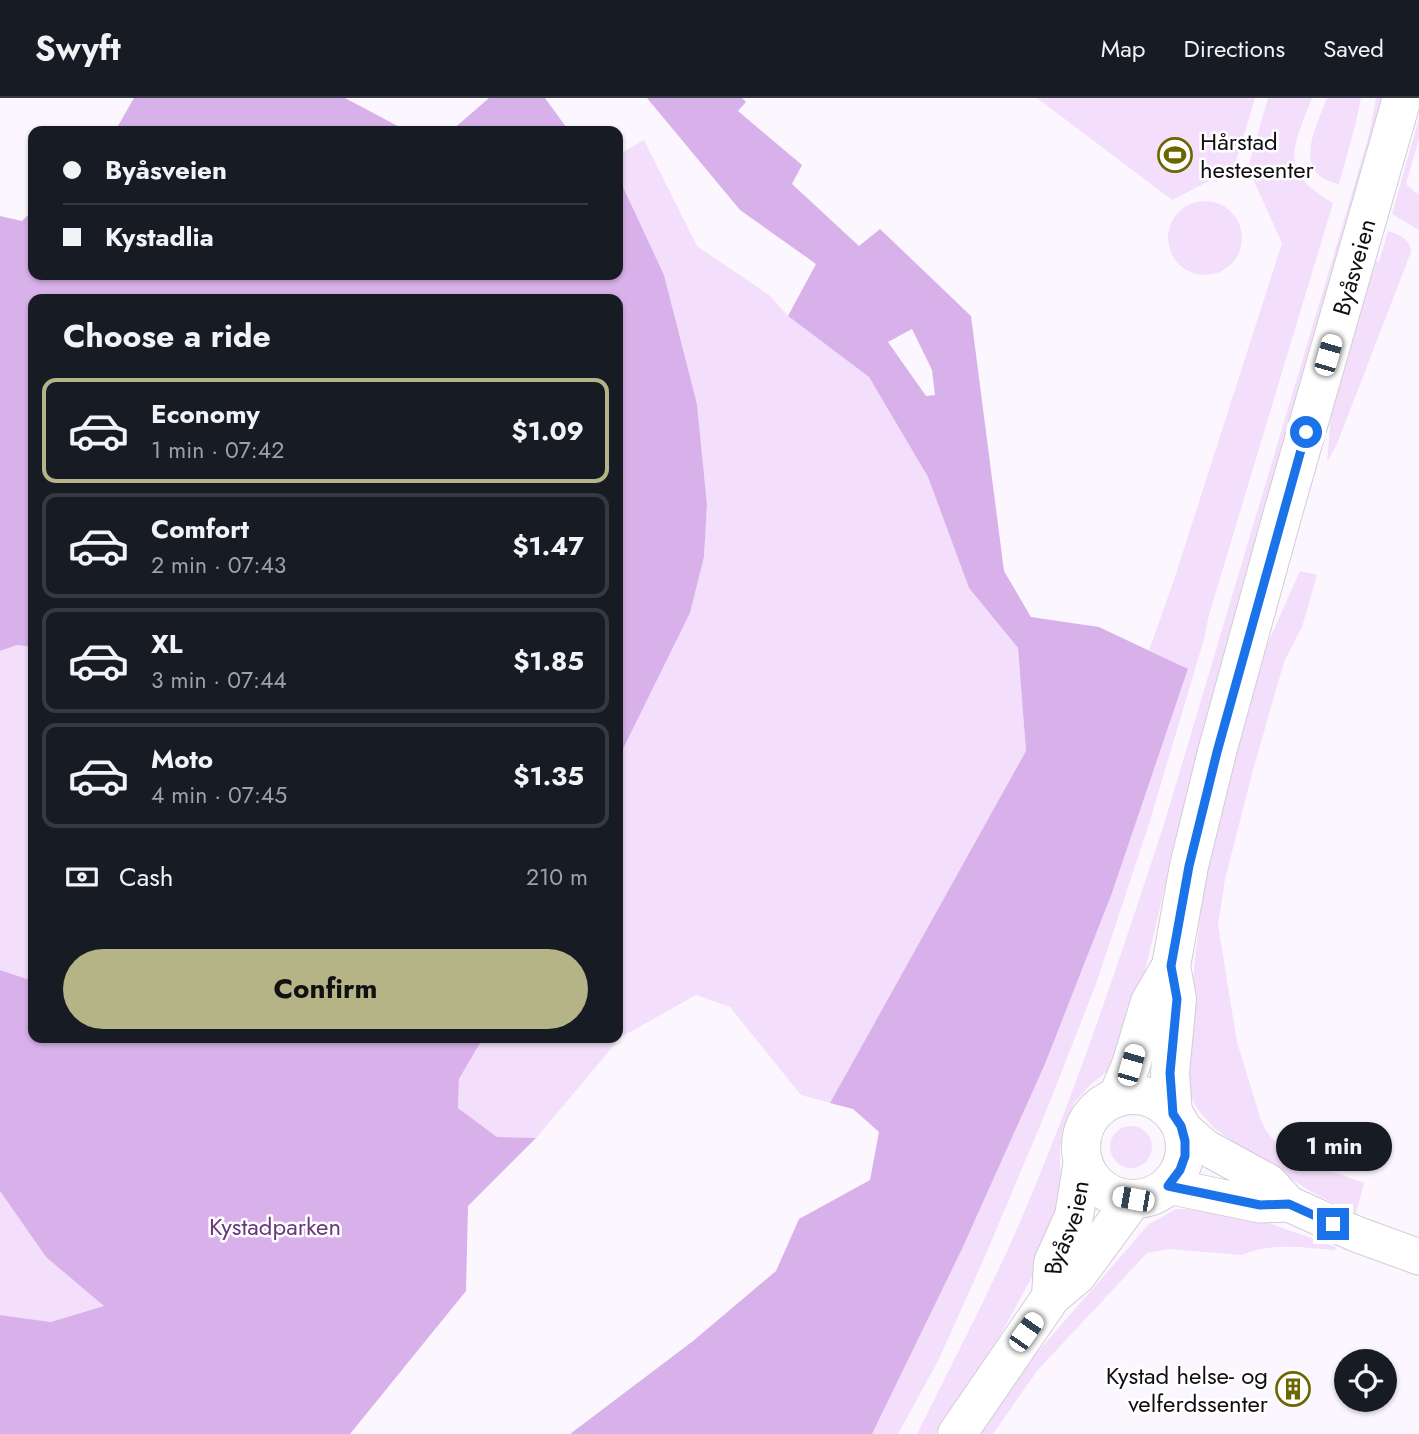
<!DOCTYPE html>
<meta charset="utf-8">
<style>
:root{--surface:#171b24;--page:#242831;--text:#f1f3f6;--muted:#9ea1a6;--line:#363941;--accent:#b5b487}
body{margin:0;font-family:Jost,sans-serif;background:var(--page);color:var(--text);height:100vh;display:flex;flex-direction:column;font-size:26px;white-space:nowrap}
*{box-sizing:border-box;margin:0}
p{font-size:23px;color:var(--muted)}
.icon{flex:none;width:38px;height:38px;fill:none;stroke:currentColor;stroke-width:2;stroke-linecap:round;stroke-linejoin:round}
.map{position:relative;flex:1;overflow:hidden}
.details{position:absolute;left:28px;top:196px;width:595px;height:749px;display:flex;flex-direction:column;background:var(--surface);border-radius:14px;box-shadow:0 2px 5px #0004}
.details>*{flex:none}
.guide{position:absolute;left:28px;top:28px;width:595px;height:154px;border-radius:14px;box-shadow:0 2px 5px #0004;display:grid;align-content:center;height:154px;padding:0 35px;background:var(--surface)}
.controls{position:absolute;left:1334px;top:1251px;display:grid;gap:14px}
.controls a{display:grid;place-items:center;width:63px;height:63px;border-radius:50%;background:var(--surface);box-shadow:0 2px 5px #0004;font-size:35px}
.end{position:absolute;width:32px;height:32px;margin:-16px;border:9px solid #1a73e8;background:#fff;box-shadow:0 0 0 4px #fff}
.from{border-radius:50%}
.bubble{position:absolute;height:49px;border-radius:24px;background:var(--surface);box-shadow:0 2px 5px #0004;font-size:23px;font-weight:700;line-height:49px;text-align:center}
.car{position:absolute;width:21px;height:42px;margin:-21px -10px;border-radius:9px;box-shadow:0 0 5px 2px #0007;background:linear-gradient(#fff 24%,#345 0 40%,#fff 0 76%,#345 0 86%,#fff 0)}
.guide b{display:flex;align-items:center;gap:24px;height:66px;font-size:26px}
.guide b+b{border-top:2px solid var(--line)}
.guide i{width:18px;height:18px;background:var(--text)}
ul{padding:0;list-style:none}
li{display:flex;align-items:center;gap:21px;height:105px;margin:0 14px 10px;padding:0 21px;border:4px solid var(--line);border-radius:14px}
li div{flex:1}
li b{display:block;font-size:26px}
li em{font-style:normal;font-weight:700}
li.current{border-color:var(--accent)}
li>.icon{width:63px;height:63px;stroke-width:1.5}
h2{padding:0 35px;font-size:32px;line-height:84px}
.pay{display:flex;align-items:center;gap:18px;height:77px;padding:0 35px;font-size:26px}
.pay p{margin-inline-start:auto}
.cta{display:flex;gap:14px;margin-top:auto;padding:14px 35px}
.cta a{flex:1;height:80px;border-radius:42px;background:var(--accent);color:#111;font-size:28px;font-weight:700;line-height:80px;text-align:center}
header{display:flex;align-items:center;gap:42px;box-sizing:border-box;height:98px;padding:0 35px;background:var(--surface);border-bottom:2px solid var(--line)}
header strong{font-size:33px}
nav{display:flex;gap:38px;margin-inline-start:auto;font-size:24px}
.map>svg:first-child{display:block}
.green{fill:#f3defb}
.forest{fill:#d9b1ea;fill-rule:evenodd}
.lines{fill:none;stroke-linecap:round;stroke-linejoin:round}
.tertiary-casing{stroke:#d2cdd5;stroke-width:37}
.secondary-casing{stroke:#d2cdd5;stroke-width:40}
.tertiary{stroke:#fff;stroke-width:35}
.secondary{stroke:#fff;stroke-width:38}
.route{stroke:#1a73e8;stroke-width:9}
.labels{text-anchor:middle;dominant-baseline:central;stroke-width:5;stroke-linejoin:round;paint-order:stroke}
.poi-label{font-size:24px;fill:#100e11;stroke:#fff;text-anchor:start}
.street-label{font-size:24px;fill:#100e11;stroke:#fff}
.park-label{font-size:24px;fill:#69387c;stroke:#fff}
</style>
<header>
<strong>Swyft</strong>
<nav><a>Map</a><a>Directions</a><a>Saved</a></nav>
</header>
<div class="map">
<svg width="1419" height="1336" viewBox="0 0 1419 1336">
<rect width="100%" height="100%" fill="#fcf7ff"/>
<path class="green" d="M1037,0H1255L1234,70L1172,102Z
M1268,0H1312C1293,50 1277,73 1333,105L1209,517L1204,541L1149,726L1096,886L1045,1016L986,1156L939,1261L898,1336H872L962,1151L1045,966L1112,795L1188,572L1149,552L1173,485L1282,145L1248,70Z
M1327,0H1361L1355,28L1339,86C1290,76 1316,29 1327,0Z
M1376,0H1383L1190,683L1142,886L1110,971L1091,986L1075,1004L1062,1033L1060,1053L1061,1103L1045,1155L1001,1236L935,1336H917C951,1268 986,1201 1017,1131C1074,999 1120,861 1165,723L1342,129L1369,37Z
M1419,20V41L1406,86L1419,97V132L1392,116Z
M644,42L697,148L769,197L788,218L869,279L928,379L969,490L1018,550L1026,653L830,1005L801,997L730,909L696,897L621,939L536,1040L497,1039L458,1010L459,981L483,940H618V661L690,515L704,459L707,407L697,306L664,177L618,78V57Z
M1168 140a37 37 0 1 1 74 0a37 37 0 1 1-74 0Z
M1388,133C1398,136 1411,141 1411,154L1337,346L1327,364L1331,316L1375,163L1379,164Z
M1300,473L1317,477L1302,529L1284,564L1253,672L1225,781L1218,827L1237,944L1261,1022L1267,1034L1276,1045L1285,1054L1298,1061L1364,1085L1356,1115L1347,1112L1310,1093L1232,1043L1213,1029L1199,1013L1190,997L1187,950L1195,860L1202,802L1219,719L1263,556Z
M17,547L33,549V883L0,872V553Z
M1110 1049a21 21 0 1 1 42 0a21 21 0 1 1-42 0Z
M0,1093L46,1159L105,1208L51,1224L0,1217Z
M1176,1111L1224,1113L1266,1124L1336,1149L1335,1152C1304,1150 1271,1144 1242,1157L1170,1151L1147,1155L1037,1273L993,1336H978L1027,1266L1149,1126Z"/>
<path class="forest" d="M134,0H345L407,33H115Z
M489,0H545L569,33H451Z
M647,0H742L746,4L738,13L802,67L792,86L859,148L880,131L971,218L1004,473L1031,519L1099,529L1188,571L1112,795L1045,966L962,1151L872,1336H570L693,1243L776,1173L799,1121L870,1082L879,1034L853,1011L830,1005L1026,653L1018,550L969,490L928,379L869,279L788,218L816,166L740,112ZM912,231L932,272L935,297L926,298L888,244Z
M618,78L664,177L697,306L707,407L704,459L690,515L618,661V201H33V549L17,547L0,553V118L22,123L33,112V177H618Z
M0,872L33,883V940H483L459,981L458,1010L497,1039L536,1040L468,1108L466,1193L350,1336H0V1217L51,1224L104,1208L46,1159L0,1093Z"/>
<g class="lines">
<g class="tertiary-casing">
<path id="tertiary" d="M1181,1028L1205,1049L1269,1084L1289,1106
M1168,1088L1260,1107L1289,1106L1356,1136L1419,1159"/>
</g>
<g class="secondary-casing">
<g id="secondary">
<circle cx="1133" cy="1049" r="52"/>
<path d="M1117,1000L1131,967L1150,904L1171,868"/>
<path id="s1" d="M1173,1016L1170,975L1177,901L1171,868L1189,768L1217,654L1284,411L1402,0"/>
<path id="s2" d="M1051,1199L1053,1165L1074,1118L1083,1063"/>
<path d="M957,1336L1051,1199L1077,1177L1133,1101"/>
</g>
</g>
<use href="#tertiary" class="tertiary"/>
<use href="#secondary" class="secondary"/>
</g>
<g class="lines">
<path class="route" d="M1306,334L1217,654L1189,768L1171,868L1177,901L1170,975L1173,1016L1181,1028L1185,1043V1058L1180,1072L1168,1088L1260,1107L1289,1106L1333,1126"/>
</g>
<defs>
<g id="stadium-ring" transform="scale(1.75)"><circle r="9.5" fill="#fff" stroke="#6b6700" stroke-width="1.5"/><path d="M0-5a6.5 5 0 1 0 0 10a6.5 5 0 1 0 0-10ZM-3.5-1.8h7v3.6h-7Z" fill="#6b6700"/></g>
<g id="building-ring" transform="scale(1.75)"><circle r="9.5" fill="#fff" stroke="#6b6700" stroke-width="1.5"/><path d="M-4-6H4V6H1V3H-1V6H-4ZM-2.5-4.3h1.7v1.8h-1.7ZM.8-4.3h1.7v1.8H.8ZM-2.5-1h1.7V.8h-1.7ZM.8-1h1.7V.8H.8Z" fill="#6b6700"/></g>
</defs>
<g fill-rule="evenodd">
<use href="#stadium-ring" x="1175" y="57"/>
<use href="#building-ring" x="1293" y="1291"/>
</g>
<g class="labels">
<g class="poi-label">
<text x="1200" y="43">Hårstad<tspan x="1200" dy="28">hestesenter</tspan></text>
<text x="1268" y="1277" text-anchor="end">Kystad helse- og<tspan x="1268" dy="28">velferdssenter</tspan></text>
</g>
<g class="street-label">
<text stroke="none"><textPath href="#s1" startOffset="872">Byåsveien</textPath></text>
<text stroke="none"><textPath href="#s2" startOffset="72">Byåsveien</textPath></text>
</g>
<g class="park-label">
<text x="275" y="1128">Kystadparken</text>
</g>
</g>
</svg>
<div class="controls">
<a><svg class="icon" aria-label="locate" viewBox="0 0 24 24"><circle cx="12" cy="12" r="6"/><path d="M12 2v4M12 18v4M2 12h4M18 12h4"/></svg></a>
</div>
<i class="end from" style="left:1306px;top:334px"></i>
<i class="end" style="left:1333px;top:1126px"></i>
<div class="bubble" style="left:1276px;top:1024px;width:116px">1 min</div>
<i class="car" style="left:1328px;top:257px;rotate:16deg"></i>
<i class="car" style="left:1131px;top:967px;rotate:16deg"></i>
<i class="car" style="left:1133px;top:1101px;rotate:280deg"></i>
<i class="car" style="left:1026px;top:1234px;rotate:35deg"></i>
<div class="guide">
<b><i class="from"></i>Byåsveien</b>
<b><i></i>Kystadlia</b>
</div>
<section class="details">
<h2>Choose a ride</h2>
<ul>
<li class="current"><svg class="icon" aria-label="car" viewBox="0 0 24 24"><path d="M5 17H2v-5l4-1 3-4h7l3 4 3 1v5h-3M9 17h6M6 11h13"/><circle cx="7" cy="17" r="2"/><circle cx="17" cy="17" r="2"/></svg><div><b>Economy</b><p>1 min · 07:42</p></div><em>$1.09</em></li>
<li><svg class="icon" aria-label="car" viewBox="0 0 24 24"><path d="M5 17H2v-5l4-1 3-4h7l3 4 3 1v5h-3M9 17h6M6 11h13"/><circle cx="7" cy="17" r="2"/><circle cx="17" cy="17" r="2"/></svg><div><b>Comfort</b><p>2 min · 07:43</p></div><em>$1.47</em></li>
<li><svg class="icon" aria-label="car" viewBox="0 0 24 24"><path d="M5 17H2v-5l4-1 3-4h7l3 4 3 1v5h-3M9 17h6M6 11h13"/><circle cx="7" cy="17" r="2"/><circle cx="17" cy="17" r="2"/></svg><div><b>XL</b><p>3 min · 07:44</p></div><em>$1.85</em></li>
<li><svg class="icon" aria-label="car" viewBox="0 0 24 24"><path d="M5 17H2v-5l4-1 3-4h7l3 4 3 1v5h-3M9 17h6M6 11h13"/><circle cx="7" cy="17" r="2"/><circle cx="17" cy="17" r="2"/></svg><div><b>Moto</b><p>4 min · 07:45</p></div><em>$1.35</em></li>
</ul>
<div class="pay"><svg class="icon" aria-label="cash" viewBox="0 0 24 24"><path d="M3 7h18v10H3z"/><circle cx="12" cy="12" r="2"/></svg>Cash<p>210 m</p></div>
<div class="cta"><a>Confirm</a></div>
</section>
</div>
